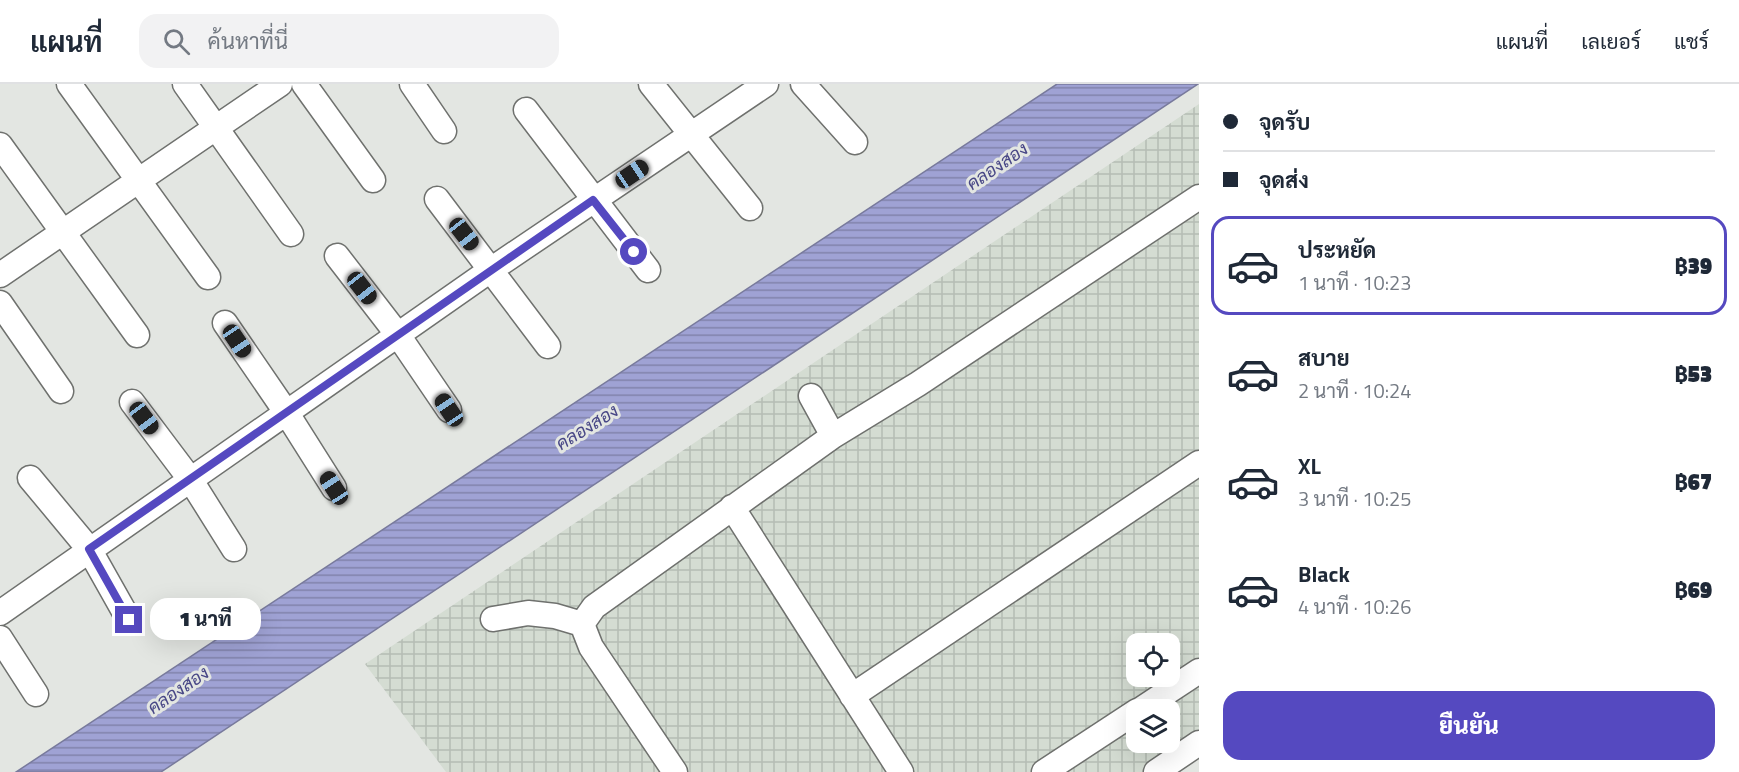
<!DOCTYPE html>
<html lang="th">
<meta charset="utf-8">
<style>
:root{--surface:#fff;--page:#f2f2f3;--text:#1f2937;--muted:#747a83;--line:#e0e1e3;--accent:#5549c0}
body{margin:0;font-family:"Titillium Web",Sarabun,sans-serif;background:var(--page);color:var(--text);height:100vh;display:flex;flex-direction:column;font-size:22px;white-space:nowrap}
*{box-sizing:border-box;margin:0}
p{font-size:20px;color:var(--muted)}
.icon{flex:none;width:33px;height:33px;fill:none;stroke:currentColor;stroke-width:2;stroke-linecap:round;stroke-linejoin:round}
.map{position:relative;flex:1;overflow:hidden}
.details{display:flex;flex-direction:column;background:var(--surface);width:540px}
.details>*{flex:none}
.hud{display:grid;align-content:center;height:132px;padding:0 24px;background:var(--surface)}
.controls{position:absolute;left:1126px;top:549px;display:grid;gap:12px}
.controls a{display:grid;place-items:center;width:54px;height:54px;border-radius:12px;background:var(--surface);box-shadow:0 6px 24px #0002;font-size:30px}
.end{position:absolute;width:27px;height:27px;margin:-14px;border:8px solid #5549c0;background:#fff;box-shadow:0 0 0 3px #fff}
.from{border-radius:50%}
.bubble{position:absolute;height:42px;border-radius:18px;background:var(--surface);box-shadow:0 6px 24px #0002;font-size:20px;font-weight:800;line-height:42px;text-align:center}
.car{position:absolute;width:18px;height:36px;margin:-18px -9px;border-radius:8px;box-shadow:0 0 4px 2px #0007;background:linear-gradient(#222 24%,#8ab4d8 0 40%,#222 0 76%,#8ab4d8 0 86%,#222 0)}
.hud b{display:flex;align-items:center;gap:21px;height:57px;font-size:22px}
.hud b+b{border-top:2px solid var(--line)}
.hud i{width:15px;height:15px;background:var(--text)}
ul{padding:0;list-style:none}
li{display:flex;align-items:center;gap:18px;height:99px;margin:0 12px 9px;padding:0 12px;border:3px solid transparent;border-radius:18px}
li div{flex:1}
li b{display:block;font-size:22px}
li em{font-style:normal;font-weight:800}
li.current{border-color:var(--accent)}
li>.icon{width:54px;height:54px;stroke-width:1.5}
.cta{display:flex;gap:12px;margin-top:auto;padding:12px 24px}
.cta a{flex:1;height:69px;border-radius:18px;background:var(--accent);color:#fff;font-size:24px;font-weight:800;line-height:69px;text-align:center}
header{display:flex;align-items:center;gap:36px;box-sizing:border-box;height:84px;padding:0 30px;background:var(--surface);border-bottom:2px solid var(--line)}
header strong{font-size:28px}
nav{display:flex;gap:33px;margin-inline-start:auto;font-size:21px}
.search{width:420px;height:54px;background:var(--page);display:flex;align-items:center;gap:15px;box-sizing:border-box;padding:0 21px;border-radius:18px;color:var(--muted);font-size:22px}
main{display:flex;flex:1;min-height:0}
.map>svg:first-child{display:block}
.industrial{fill:url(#industrial-grid);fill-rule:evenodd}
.water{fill:url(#water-rules);stroke:#787a9c;stroke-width:1.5}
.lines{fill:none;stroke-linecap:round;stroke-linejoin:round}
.minor-casing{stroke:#6f716e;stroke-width:27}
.minor{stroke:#fff;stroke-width:24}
.route{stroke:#5549c0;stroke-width:8}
.labels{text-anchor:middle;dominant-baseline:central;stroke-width:6;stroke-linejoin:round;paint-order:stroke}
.water-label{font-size:18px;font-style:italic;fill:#484786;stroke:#e3e6e2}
</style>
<header>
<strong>แผนที่</strong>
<div class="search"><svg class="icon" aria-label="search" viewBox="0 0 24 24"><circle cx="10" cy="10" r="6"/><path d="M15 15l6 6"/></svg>ค้นหาที่นี่</div>
<nav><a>แผนที่</a><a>เลเยอร์</a><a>แชร์</a></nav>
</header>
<main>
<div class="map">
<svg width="1199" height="688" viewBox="0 0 1199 688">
<defs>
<pattern id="industrial-grid" width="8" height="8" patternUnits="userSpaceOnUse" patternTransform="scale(1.5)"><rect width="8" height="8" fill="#d4dcd2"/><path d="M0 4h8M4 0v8" fill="none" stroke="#b5bcb4"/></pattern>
<pattern id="water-rules" width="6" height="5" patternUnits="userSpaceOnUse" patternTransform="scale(1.5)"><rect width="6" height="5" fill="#9fa2d4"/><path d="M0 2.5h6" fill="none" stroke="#8183ab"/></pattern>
</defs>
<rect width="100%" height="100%" fill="#e3e6e2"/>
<path class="industrial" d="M1199,20V672L1176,688H446L365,580ZM1137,560H1170V592H1137ZM1137,626H1170V658H1137Z"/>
<path class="water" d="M1057,0H1198L161,688H16Z"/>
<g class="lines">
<g class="minor-casing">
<path id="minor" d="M69,0L208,193
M185,0L291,150
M304,0L373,96
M412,0L444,47
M651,0L750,124
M803,0L855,58
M526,26L648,186
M0,61L137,251
M437,115L548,262
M337,172L398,251L449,326
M0,191L280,0
M0,219L61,307
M225,239L286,328L334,404
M811,312L833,352
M132,318L190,395L234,465
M30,394L89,465L129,536
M732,423L901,688
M0,529L492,185L766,0
M493,535L528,529L555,532L582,540
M0,554L36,610
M852,612L1199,379
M1140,626L1199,587
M675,688L591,563L582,540L594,523L833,352L918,300L1199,113
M1044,688L1137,627
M1156,688L1199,659"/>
</g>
<use href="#minor" class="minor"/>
</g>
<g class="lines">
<path class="route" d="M129,536L89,465L593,116L634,168"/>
</g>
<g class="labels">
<g class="water-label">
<text transform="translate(997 82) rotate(-34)">คลองสอง</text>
<text transform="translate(587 343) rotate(-32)">คลองสอง</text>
<text transform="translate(178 606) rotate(-34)">คลองสอง</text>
</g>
</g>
</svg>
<div class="controls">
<a><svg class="icon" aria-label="locate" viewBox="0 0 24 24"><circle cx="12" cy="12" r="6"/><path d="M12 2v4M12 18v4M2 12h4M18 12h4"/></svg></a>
<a><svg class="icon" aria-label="layers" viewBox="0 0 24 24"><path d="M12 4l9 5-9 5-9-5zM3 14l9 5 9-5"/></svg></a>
</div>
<i class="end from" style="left:634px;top:168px"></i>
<i class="end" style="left:129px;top:536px"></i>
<div class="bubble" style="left:150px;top:514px;width:111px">1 นาที</div>
<i class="car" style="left:632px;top:90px;rotate:56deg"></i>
<i class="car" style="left:464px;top:150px;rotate:142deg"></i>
<i class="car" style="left:362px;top:204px;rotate:142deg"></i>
<i class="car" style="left:237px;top:257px;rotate:146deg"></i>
<i class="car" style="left:449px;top:326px;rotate:326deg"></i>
<i class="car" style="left:144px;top:334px;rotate:143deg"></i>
<i class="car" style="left:334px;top:404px;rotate:327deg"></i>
</div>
<section class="details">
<div class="hud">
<b><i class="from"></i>จุดรับ</b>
<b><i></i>จุดส่ง</b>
</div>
<ul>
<li class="current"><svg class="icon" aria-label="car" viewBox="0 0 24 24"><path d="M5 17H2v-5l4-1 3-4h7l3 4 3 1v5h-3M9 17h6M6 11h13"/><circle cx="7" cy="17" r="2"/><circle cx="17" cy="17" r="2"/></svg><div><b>ประหยัด</b><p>1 นาที · 10:23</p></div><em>฿39</em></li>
<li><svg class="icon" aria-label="car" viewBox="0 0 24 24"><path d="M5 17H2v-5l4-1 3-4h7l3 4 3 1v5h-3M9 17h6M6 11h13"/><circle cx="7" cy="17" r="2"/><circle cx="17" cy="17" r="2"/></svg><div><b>สบาย</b><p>2 นาที · 10:24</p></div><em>฿53</em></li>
<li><svg class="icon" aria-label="car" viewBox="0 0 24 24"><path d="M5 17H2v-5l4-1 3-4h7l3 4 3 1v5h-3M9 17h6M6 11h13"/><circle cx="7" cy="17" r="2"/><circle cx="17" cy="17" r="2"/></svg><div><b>XL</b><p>3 นาที · 10:25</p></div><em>฿67</em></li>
<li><svg class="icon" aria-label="car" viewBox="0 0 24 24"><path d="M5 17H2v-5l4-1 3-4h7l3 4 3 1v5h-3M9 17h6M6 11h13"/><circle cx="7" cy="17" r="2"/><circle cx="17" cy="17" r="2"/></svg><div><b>Black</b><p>4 นาที · 10:26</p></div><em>฿69</em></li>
</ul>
<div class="cta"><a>ยืนยัน</a></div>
</section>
</main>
